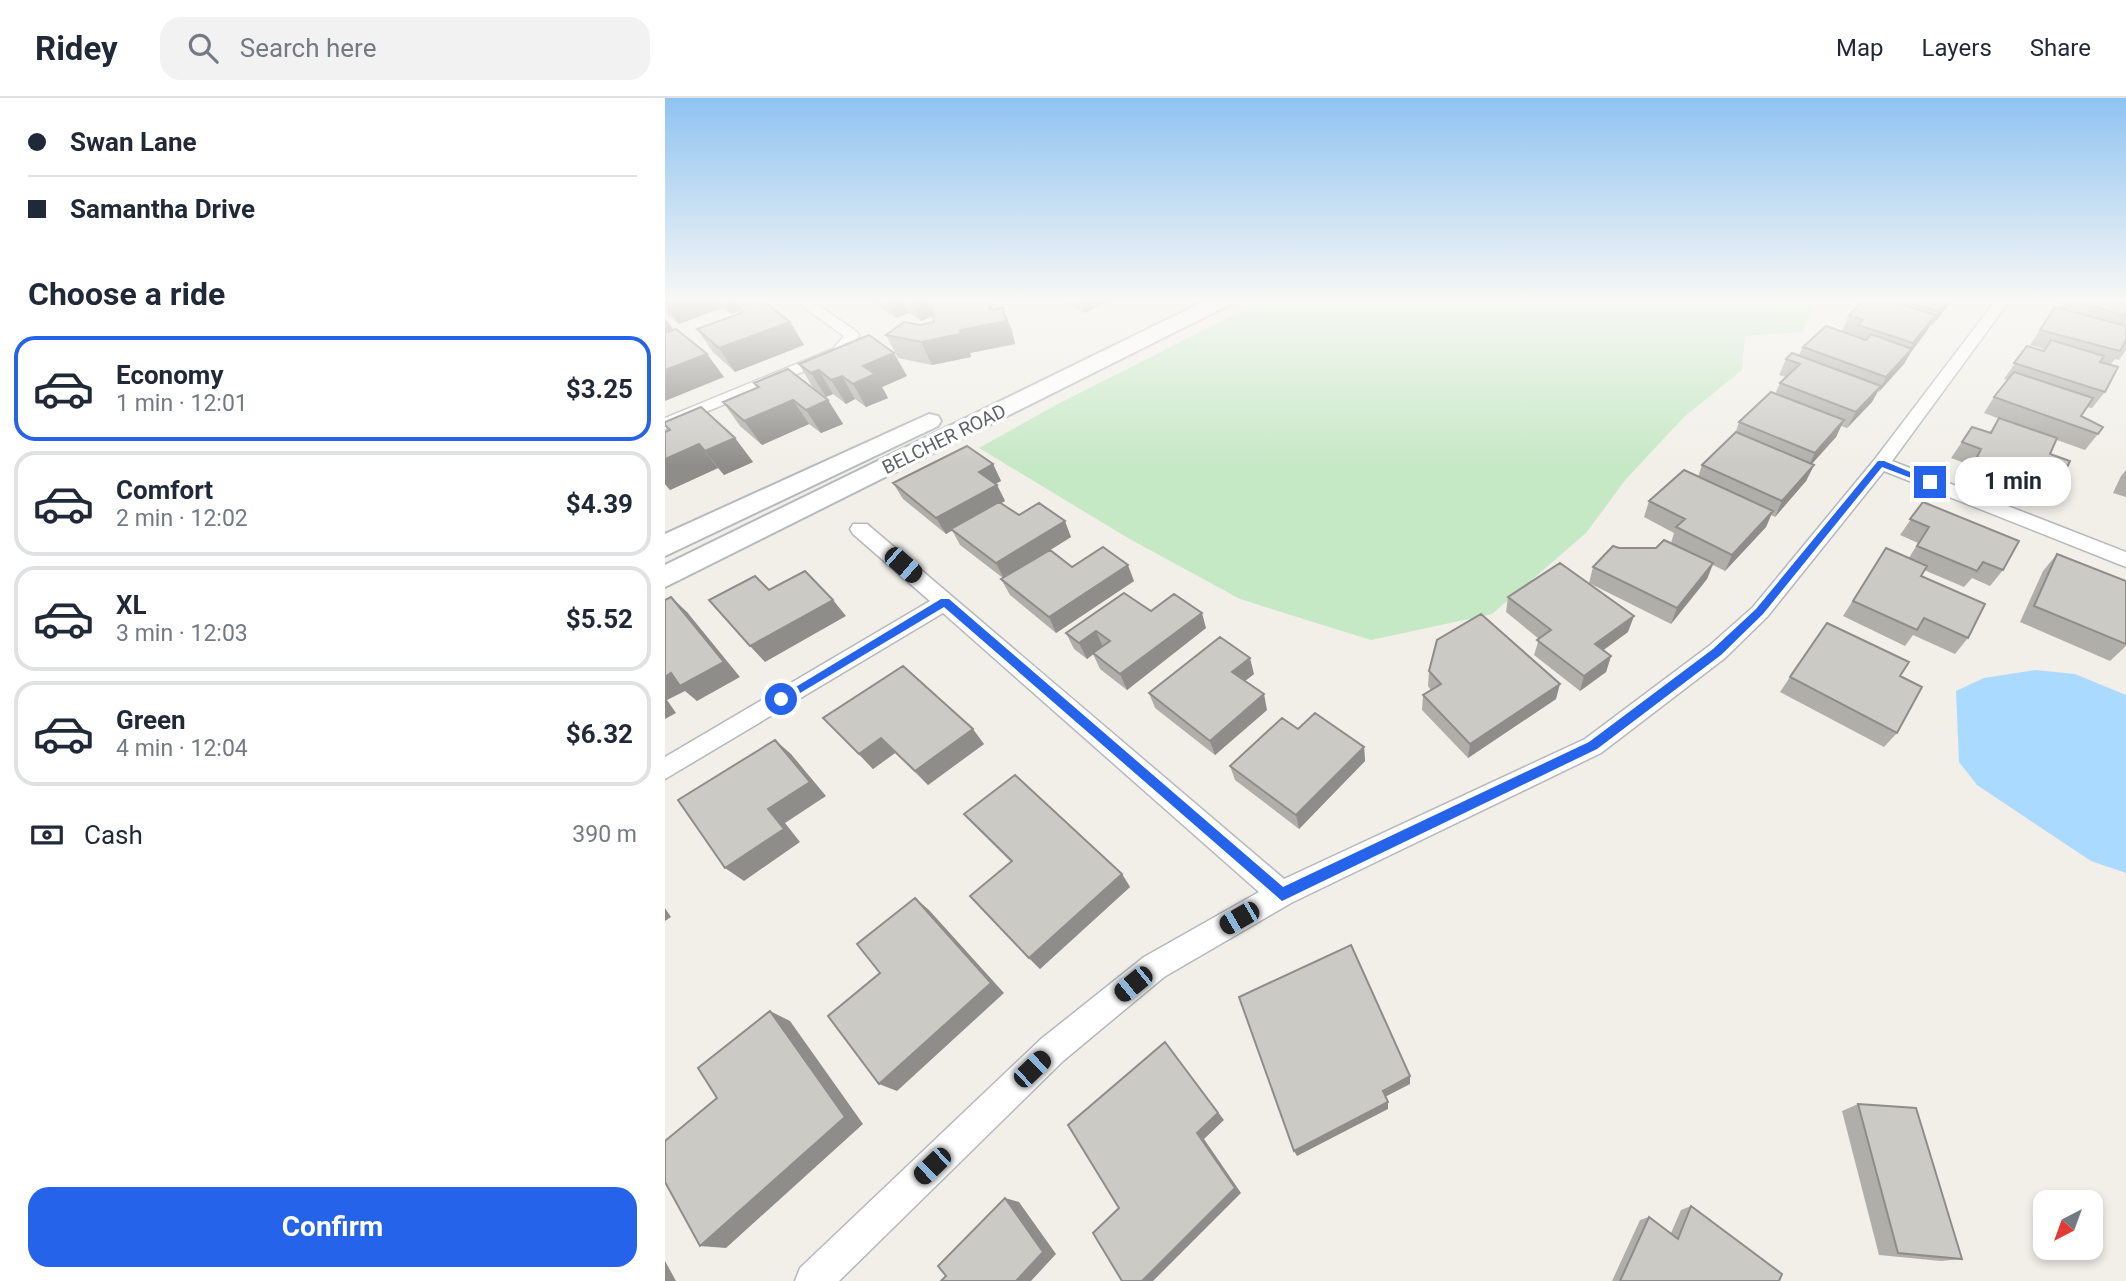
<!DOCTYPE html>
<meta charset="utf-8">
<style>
:root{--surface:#fff;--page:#f2f2f3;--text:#1f2937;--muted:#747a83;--line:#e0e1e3;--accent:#2563eb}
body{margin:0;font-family:Roboto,sans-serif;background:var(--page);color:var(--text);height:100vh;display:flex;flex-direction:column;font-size:26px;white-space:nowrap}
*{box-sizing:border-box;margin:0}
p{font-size:23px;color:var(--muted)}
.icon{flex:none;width:38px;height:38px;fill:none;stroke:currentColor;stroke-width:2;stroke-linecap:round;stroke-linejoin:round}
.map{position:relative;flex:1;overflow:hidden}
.sheet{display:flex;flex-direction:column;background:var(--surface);width:665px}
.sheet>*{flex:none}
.top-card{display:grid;align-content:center;height:154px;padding:0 28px;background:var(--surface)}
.needle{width:46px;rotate:221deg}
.controls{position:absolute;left:1368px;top:1092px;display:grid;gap:14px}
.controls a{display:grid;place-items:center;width:70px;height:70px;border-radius:14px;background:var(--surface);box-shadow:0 4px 10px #0003;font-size:35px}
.end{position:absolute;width:32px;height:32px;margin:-16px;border:9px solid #2563eb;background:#fff;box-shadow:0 0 0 4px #fff}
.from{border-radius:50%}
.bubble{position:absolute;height:49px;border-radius:21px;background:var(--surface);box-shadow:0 4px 10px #0003;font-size:23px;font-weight:700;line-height:49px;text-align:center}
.car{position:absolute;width:21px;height:42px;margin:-21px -10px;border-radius:9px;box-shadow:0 0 5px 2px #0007;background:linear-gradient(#222 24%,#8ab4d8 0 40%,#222 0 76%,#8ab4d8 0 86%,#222 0)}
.top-card b{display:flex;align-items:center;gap:24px;height:66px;font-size:26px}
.top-card b+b{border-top:2px solid var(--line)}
.top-card i{width:18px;height:18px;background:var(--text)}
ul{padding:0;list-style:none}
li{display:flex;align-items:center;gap:21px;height:105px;margin:0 14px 10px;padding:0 14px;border:4px solid var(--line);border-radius:21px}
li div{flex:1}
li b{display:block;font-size:26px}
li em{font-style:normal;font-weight:700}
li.current{border-color:var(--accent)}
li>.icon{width:63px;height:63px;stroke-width:1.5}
h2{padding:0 28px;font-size:32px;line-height:84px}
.pay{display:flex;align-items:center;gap:18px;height:77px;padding:0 28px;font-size:26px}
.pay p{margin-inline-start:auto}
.action{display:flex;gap:14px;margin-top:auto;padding:14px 28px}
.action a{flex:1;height:80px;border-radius:21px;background:var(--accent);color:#fff;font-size:28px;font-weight:700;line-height:80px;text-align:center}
header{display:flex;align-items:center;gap:42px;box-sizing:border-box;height:98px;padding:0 35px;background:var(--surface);border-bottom:2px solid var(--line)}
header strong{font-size:33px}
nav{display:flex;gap:38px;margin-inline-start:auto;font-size:24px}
.search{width:490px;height:63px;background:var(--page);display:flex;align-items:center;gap:18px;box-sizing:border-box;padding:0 24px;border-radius:21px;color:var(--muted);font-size:26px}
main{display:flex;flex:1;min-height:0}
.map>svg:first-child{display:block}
.green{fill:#c5e8c5}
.water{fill:#aadaff}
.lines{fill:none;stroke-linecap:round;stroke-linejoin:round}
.minor-casing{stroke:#b5b8bc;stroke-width:3}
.secondary-casing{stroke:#b6babf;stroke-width:4}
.minor{fill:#fff;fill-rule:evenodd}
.secondary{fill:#fff;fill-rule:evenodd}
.wall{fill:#afaea9}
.shaded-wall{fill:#8f8d8a}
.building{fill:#cccac5;stroke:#8f8d8a;stroke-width:2}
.route{fill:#2563eb}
.labels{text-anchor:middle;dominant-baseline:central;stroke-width:7;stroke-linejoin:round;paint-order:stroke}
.far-street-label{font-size:19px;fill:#5f6368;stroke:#fff}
</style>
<header>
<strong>Ridey</strong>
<div class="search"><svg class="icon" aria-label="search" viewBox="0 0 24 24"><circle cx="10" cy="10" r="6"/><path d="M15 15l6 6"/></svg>Search here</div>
<nav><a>Map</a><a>Layers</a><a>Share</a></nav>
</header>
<main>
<section class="sheet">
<div class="top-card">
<b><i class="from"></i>Swan Lane</b>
<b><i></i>Samantha Drive</b>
</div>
<h2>Choose a ride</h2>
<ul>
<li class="current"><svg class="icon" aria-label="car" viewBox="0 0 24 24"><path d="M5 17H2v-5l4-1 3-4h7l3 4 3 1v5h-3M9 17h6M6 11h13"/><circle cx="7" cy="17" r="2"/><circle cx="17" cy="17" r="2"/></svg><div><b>Economy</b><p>1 min · 12:01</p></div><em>$3.25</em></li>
<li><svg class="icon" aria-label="car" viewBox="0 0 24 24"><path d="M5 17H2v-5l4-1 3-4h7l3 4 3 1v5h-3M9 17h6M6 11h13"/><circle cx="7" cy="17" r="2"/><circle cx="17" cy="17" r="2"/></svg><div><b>Comfort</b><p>2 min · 12:02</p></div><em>$4.39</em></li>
<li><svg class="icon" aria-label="car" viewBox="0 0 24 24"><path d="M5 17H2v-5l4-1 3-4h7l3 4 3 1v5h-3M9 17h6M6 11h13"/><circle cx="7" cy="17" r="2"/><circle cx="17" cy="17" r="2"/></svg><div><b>XL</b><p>3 min · 12:03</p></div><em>$5.52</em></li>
<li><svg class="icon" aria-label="car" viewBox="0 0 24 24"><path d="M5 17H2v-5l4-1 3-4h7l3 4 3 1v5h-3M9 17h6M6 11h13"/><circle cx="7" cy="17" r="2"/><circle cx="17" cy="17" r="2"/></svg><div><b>Green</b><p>4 min · 12:04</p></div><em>$6.32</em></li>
</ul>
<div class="pay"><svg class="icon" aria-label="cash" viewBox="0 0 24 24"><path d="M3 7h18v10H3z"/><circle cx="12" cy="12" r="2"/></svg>Cash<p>390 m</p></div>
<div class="action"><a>Confirm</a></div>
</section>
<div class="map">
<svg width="1461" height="1183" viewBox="0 0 1461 1183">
<rect width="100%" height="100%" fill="#f1efe8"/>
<path class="green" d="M598,202H1151L1138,234L1080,238L1077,272L1019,319L961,381L921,435L827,516L706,542L575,501L463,440L314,350L391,307Z"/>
<path class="water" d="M1370,572L1410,576L1461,597V775L1426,763L1312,687L1294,664L1291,593L1319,580Z"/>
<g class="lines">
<g class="minor-casing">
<path id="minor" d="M129,202H146L192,234L194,237L188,248L178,257L0,331V320L168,251L179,238Z
M1331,202H1345L1227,363L1461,454V469L1219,373L1102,519L1060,560L936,655L626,805L499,879L398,963L174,1183H130L135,1170L376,941L479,859L594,794L278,515L0,681V659L265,503L188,436L185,431L188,426H202L619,781L920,641L1044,548L1088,509L1210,361Z"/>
</g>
<g class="secondary-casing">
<path id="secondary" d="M542,202H569L566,206L0,489V467Z
M264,316L273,318L276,323L273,328L0,458V436Z"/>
</g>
<use href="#minor" class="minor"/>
<use href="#secondary" class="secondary"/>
</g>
<path class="wall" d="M0,202H97L125,224L139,247L70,274L48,254L32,231L75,215L74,213L66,216L57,210L14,226L0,215Z
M208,202H324L327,212L338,210L347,233L350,246L305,255L306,259L267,267L233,260L221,237L255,227L269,224L268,218L256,223L244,215L231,220L213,208L211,204Z
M394,202H448L420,215Z
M1199,202H1288L1265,228L1246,254L1239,266L1212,294L1207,304L1182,330L1176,328L1171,339L1147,366L1149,367L1141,383L1110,419L1106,417L1101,429L1060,473L1048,467L1042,481L1006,526L924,485L928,469L954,450H991L1006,445L1009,435L979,419L984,403L1033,379L1037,367L1070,336L1074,324L1110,296L1115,285L1121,279L1114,277L1121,261L1134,257L1138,249L1188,237L1177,233L1184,217Z
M1397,202H1461V252L1454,262L1450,261L1445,267L1440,294L1427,310L1422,309L1416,318L1433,336L1420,352L1392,342L1385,356L1397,380L1384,396L1345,382L1340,390L1301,375L1305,367L1286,360L1307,329L1324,335L1335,321L1319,315L1329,299L1342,282L1339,281L1362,248L1379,253L1380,251L1365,247L1390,209H1393Z
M134,266L242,278L217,289L223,300L201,309L190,301L181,306L168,296L161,299L148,290Z
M89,285L163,302L178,326L156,335L144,326L97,347L75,328L58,304L92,290Z
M0,327L70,340L88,364L59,377L53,370L5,392L0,386V334L4,333Z
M328,366L336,383L330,386L332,387L340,403L336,405L354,417L406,439L385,452L407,469L469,483L391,535L345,497L336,481L338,480L295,447L287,432L281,436L238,401L228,385Z
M1461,372V399L1448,395L1456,378Z
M1258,404L1338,472L1325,488L1307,480L1299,489L1259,472L1256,478L1303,540L1290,556L1248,537L1240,548L1178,518L1221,450L1244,460L1253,445L1235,437Z
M1392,456L1461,483V548L1445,563L1355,524L1378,473Z
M843,499L963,534L938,552L946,558L941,574L915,593L869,557L874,541L841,514Z
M486,513L541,530L462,592L435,571L428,556L422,561L409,551L401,535Z
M764,573L891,601L803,660L757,612L758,597L766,592L763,588Z
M589,576L580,583L602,612L550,657L490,610L484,595Z
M1235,578L1232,635L1219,649L1115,594L1125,579Z
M158,620L319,646L263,687L230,655L208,671Z
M633,631L699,649L700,663L634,731L570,682L565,668Z
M299,716L457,776L465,789L375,871L364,860L346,764L311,729Z
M1193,1006L1297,1161L1276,1163L1214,1157L1177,1013Z
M1026,1108L1114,1183H947L975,1122L984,1119L1006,1135L1016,1112Z"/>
<path class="shaded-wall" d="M0,202H52L57,210L14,226L0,207Z
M57,202H85L70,206L74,213L66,216Z
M222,202H237L244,215L231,220Z
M246,202H299L300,205L256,223Z
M322,202H324L328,212L338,210L347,233L350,246L305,255L306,259L267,267L256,244L325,212Z
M416,202H448L420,215Z
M1284,202H1288L1266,229L1274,213Z
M1271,217L1262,233L1246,254L1239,266L1213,295L1221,279L1243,256L1248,245Z
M0,220L12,236L0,241Z
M125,224L139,247L70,274L54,250Z
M229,255L242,278L217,289L223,300L201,309L188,286L198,268Z
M42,256L59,279L0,303V272Z
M154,272L168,296L161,299L146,275Z
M177,278L190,301L181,306L166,282Z
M1216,288L1207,304L1182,330L1191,314Z
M128,302L144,326L97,347L79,323Z
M163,302L178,326L156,335L141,312Z
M1179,322L1171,339L1142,371L1150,355Z
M70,340L88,364L59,377L40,353Z
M34,346L53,370L5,392L0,386V361Z
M328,366L336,383L322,390L314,374Z
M1149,367L1141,383L1110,419L1117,403Z
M332,387L340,403L281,436L271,420Z
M1108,413L1101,429L1060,473L1067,457Z
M400,423L406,439L339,481L331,465Z
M1048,465L1042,481L1006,526L1012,510Z
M463,467L469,483L391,535L384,519Z
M6,499L22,514L75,579L32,603L20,593L2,602L11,615L0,621V579Z
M168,502L181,518L100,564L85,548Z
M537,515L541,530L462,592L455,576Z
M969,518L963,534L925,562L930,546Z
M431,533L438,549L422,561L414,545Z
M946,558L941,574L915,593L919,578Z
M585,560L589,576L571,590L567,574Z
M895,586L891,601L803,660L805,646Z
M599,596L602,612L550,657L545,643Z
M308,631L319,646L263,687L250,673Z
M216,640L230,655L208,671L194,656Z
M110,642L126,656L161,698L120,725L135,744L79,783L60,770L103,711Z
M699,649L700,663L634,731L631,717Z
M457,776L465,789L375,871L364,860Z
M250,800L264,812L339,895L232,993L214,986Z
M0,810L6,819L0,823Z
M105,913L125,923L198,1026L61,1150L35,1148Z
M500,944L559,1022L539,1041L576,1095L488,1183H477L532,1035Z
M745,978V986L718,1000V993Z
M723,1004V1011L632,1058L629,1053Z
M340,1100L354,1104L391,1156L366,1183H351Z
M0,1163L11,1183H0Z"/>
<path class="building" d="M80,202H97L125,224L54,250L32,231L79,214L70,206Z
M266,202H322L325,212L338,210L341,223L295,232L296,236L256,244L221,237L239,224L255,227L269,224Z
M1199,202H1222L1271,217L1248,245L1193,227L1198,222L1184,217Z
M1239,202H1284L1274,213Z
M1407,202H1456V204L1461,205V218Z
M1390,209L1461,228V245L1460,244L1455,253L1375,232Z
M1161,228L1201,242L1206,236L1247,251L1221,279L1138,249Z
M11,231L42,256L0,272V235Z
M204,237L229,255L198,268L210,276L188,286L177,278L166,282L154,272L146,275L134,266Z
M1386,242L1439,258L1435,264L1453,269L1440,294L1349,265L1362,248L1379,253Z
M1127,255L1216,288L1191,314L1115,285L1135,266L1121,261Z
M123,271L163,302L141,312L128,302L79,323L58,304L94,289L89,285Z
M1349,274L1428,300L1416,318L1438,329L1433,336L1329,299Z
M1106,294L1179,322L1150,355L1074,324Z
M36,309L70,340L40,353L34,346L0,361V334L5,332L0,327V324Z
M1334,320L1392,340L1385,356L1405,363L1397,380L1356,365L1351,374L1312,359L1316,351L1297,344L1307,329L1326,335Z
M1071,334L1149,367L1117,403L1037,367Z
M302,348L328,366L314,374L332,387L271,420L228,385Z
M1019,372L1108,413L1067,457L1011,429L1020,421L984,403Z
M334,404L354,417L374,405L400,423L331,465L286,431Z
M1258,404L1354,443L1338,472L1318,464L1312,473L1252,448L1264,429L1245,421Z
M999,442L1048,465L1012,510L928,469L948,448L954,450H991Z
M438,449L463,467L384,519L336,481L385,452L407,469Z
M1221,450L1262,468L1256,478L1320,506L1303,540L1259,520L1252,532L1188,503Z
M1392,456L1461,483V546L1369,508Z
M895,465L969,518L930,546L946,558L919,578L872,542L886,532L843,499Z
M140,473L168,502L85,548L44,502L90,478L104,492Z
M459,495L486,513L509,496L537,515L455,576L428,555L445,543L431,533L414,545L401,535Z
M6,499L59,564L15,588L6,575L0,579V502Z
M816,516L895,586L805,646L758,597L776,586L764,573L772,542Z
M1162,525L1244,564L1235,578L1257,589L1232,635L1125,579Z
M555,539L585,560L567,574L599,596L545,643L484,595Z
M238,568L308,631L250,673L216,640L194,656L158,620Z
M650,615L699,649L631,717L565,668L617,620L633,631Z
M110,642L145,684L103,711L119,731L60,770L13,702Z
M350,677L457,776L364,860L305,798L347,763L299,716Z
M250,800L326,885L214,986L163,918L215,875L192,846Z
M686,847L745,978L718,993L723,1004L629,1053L574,899Z
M105,913L180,1019L35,1148L0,1084V1043L52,1000L33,970Z
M500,944L553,1015L532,1035L570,1090L477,1183H457L428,1135L454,1110L403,1027Z
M1193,1006L1251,1010L1297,1161L1233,1155Z
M340,1100L378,1154L351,1183H276L281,1178L273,1168Z
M1026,1108L1117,1176L1114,1183H955L984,1119L1013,1141Z"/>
<linearGradient id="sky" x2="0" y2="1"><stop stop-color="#8fc3f1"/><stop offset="0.55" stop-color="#f9f8f5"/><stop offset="1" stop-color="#f9f8f5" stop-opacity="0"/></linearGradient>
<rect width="1461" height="368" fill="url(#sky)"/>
<path class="route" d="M1213,363H1219L1269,384L1262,386L1217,369L1098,516L1056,557L932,651L617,803L279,509L120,604H112L111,601L276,501H284L618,789L924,644L1048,551L1091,511Z"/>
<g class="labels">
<g class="far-street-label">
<text transform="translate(279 341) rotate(-26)">BELCHER ROAD</text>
</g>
</g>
</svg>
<div class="controls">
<a><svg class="needle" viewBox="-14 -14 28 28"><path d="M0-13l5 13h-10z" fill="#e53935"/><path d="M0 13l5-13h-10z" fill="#747a83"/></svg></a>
</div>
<i class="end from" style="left:116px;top:601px"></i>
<i class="end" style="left:1265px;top:384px"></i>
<div class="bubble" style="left:1290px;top:359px;width:116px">1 min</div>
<i class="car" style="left:238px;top:467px;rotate:131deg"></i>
<i class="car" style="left:574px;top:820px;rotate:240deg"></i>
<i class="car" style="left:468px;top:886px;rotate:231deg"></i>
<i class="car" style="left:367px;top:971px;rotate:46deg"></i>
<i class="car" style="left:267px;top:1068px;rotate:226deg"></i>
</div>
</main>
